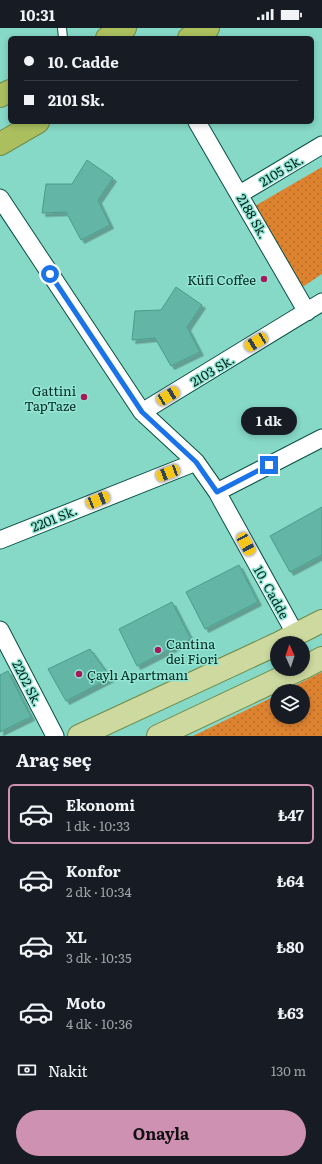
<!DOCTYPE html>
<html lang="tr">
<meta charset="utf-8">
<style>
:root{--surface:#171b24;--page:#242831;--text:#f1f3f6;--muted:#9ea1a6;--line:#363941;--accent:#cf91b1}
body{margin:0;font-family:Literata,serif;background:var(--page);color:var(--text);height:100vh;display:flex;flex-direction:column;font-size:15px;white-space:nowrap}
*{box-sizing:border-box;margin:0}
p{font-size:13px;color:var(--muted)}
.icon{flex:none;width:22px;height:22px;fill:none;stroke:currentColor;stroke-width:2;stroke-linecap:round;stroke-linejoin:round}
.map{position:relative;height:708px;overflow:hidden}
.details{display:flex;flex-direction:column;background:var(--surface);flex:1}
.details>*{flex:none}
.banner{position:absolute;left:8px;top:8px;width:306px;height:88px;border-radius:6px;box-shadow:0 2px 6px #0003;display:grid;align-content:center;height:88px;padding:0 16px;background:var(--surface)}
.needle{width:26px;rotate:357deg}
.fabs{position:absolute;left:270px;top:608px;display:grid;gap:8px}
.fabs a{display:grid;place-items:center;width:40px;height:40px;border-radius:50%;background:var(--surface);box-shadow:0 2px 6px #0003;font-size:20px}
.end{position:absolute;width:18px;height:18px;margin:-9px;border:5px solid #1a73e8;background:#fff;box-shadow:0 0 0 2px #fff}
.from{border-radius:50%}
.bubble{position:absolute;height:28px;border-radius:14px;background:var(--surface);box-shadow:0 2px 6px #0003;font-size:13px;font-weight:700;line-height:28px;text-align:center}
.car{position:absolute;width:12px;height:24px;margin:-12px -6px;border-radius:5px;box-shadow:0 0 3px 1px #0007;background:linear-gradient(#f5c518 24%,#345 0 40%,#f5c518 0 76%,#345 0 86%,#f5c518 0)}
.banner b{display:flex;align-items:center;gap:14px;height:38px;font-size:15px}
.banner b+b{border-top:1px solid var(--line)}
.banner i{width:10px;height:10px;background:var(--text)}
ul{padding:0;list-style:none}
li{display:flex;align-items:center;gap:12px;height:60px;margin:0 8px 6px;padding:0 8px;border:2px solid transparent;border-radius:6px}
li div{flex:1}
li b{display:block;font-size:15px}
li em{font-style:normal;font-weight:700}
li.selected{border-color:var(--accent)}
li>.icon{width:36px;height:36px;stroke-width:1.5}
h2{padding:0 16px;font-size:18px;line-height:48px}
.pay{display:flex;align-items:center;gap:10px;height:44px;padding:0 16px;font-size:15px}
.pay p{margin-inline-start:auto}
.cta{display:flex;gap:8px;margin-top:auto;padding:8px 16px}
.cta a{flex:1;height:46px;border-radius:24px;background:var(--accent);color:#111;font-size:16px;font-weight:700;line-height:46px;text-align:center}
.status{display:flex;justify-content:space-between;align-items:center;height:28px;padding:0 20px;background:var(--surface);direction:ltr}
.status svg{height:11px;fill:currentColor}
.map>svg:first-child{display:block}
.park{fill:url(#park-dots)}
.building{fill:#63b5a5;stroke:#4a9c8c;filter:url(#shadow)}
.lines{fill:none;stroke-linecap:round;stroke-linejoin:round}
.lane-casing{stroke:#095146;stroke-width:10}
.street-casing{stroke:#095146;stroke-width:19}
.primary-casing{stroke:#708a49;stroke-width:24}
.highway-casing{stroke:#708a49;stroke-width:24}
.lane{stroke:#fff;stroke-width:8}
.street{stroke:#fff;stroke-width:17}
.primary{stroke:#cdd99e;stroke-width:22}
.highway{stroke:#abbf5e;stroke-width:22}
.route{stroke:#1a73e8;stroke-width:5}
.poi-dot{fill:#a6195c;stroke:#93e5d4;stroke-width:1.5}
.labels{text-anchor:middle;dominant-baseline:central;stroke-width:3;stroke-linejoin:round;paint-order:stroke}
.street-label{font-size:13px;fill:#032822;stroke:#93e5d4}
.poi-label{font-size:13px;fill:#032822;stroke:#93e5d4;text-anchor:end}
</style>
<div class="status"><b>10:31</b><svg viewBox="0 0 49 12"><path d="M0 12V9h3v3zM5 12V6h3v6zM10 12V3h3v9zM15 12V0h3v12zM26 1h20v11H26zM47 4h2v5h-2z"/></svg></div>
<div class="map">
<svg width="322" height="708" viewBox="0 0 322 708">
<defs>
<pattern id="park-dots" width="8" height="8" patternUnits="userSpaceOnUse"><rect width="8" height="8" fill="#dd8330"/><path d="M2 2h.1M6 6h.1" fill="none" stroke="#b16b28" stroke-width="1.8" stroke-linecap="round"/></pattern>
<filter id="shadow"><feDropShadow dx="3.5" dy="3.5" stdDeviation="0" flood-color="#0004"/></filter>
</defs>
<rect width="100%" height="100%" fill="#86d8c7"/>
<path class="park" d="M322,139V246L301,260L255,178Z
M322,644V708H193L277,667V689H303V663H284Z"/>
<path class="building" d="M87,132L113,150L98,172L110,197L81,212L66,184L42,185L46,156H72Z
M176,259L202,277L187,299L200,324L171,338L155,310L132,312L135,283L161,282Z
M322,479V527L290,544L270,508Z
M239,537L258,574L205,601L186,564Z
M172,574L191,611L137,638L119,601Z
M90,621L111,650L66,673L48,641Z
M8,643L31,689L0,704V647Z"/>
<g class="lines">
<g class="lane-casing">
<path id="lane" d="M62,0L63,10"/>
</g>
<g class="street-casing">
<path id="street" d="M197,94L307,284
M240,166L322,117
M0,170L142,384L196,434L217,464L296,607
M142,384L322,274
M217,464L322,410
M0,512L196,434
M0,602L55,708"/>
</g>
<g class="primary-casing">
<path id="primary" d="M279,615L322,593
M303,640L322,630
M79,708L277,616
M158,708L300,641"/>
</g>
<g class="highway-casing">
<path id="highway" d="M107,10L125,0
M189,10L208,0
M0,68L10,63
M0,116L38,94"/>
</g>
<use href="#lane" class="lane"/>
<use href="#street" class="street"/>
<use href="#primary" class="primary"/>
<use href="#highway" class="highway"/>
</g>
<g class="lines">
<path class="route" d="M50,246L142,384L196,434L217,464L269,437"/>
</g>
<g class="poi-dot">
<circle cx="264" cy="251" r="4"/>
<circle cx="84" cy="369" r="4"/>
<circle cx="158" cy="622" r="4"/>
<circle cx="79" cy="646" r="4"/>
</g>
<g class="labels">
<g class="street-label">
<text transform="translate(281 142) rotate(-31)">2105 Sk.</text>
<text transform="translate(253 188) rotate(60)">2188 Sk.</text>
<text transform="translate(212 342) rotate(-31)">2103 Sk.</text>
<text transform="translate(54 490) rotate(-22)">2201 Sk.</text>
<text transform="translate(272 564) rotate(61)">10. Cadde</text>
<text transform="translate(28 655) rotate(63)">2202 Sk.</text>
</g>
<g class="poi-label">
<text x="256" y="251">Küfi Coffee</text>
<text x="76" y="362">Gattini<tspan x="76" dy="15">TapTaze</tspan></text>
<text x="166" y="615" text-anchor="start">Cantina<tspan x="166" dy="15">dei Fiori</tspan></text>
<text x="87" y="646" text-anchor="start">Çaylı Apartmanı</text>
</g>
</g>
</svg>
<div class="fabs">
<a><svg class="needle" viewBox="-14 -14 28 28"><path d="M0-13l5 13h-10z" fill="#e53935"/><path d="M0 13l5-13h-10z" fill="#9ea1a6"/></svg></a>
<a><svg class="icon" aria-label="layers" viewBox="0 0 24 24"><path d="M12 4l9 5-9 5-9-5zM3 14l9 5 9-5"/></svg></a>
</div>
<i class="end from" style="left:50px;top:246px"></i>
<i class="end" style="left:269px;top:437px"></i>
<div class="bubble" style="left:241px;top:379px;width:56px">1 dk</div>
<i class="car" style="left:256px;top:314px;rotate:239deg"></i>
<i class="car" style="left:168px;top:368px;rotate:59deg"></i>
<i class="car" style="left:168px;top:445px;rotate:249deg"></i>
<i class="car" style="left:98px;top:472px;rotate:68deg"></i>
<i class="car" style="left:246px;top:516px;rotate:151deg"></i>
<div class="banner">
<b><i class="from"></i>10. Cadde</b>
<b><i></i>2101 Sk.</b>
</div>
</div>
<section class="details">
<h2>Araç seç</h2>
<ul>
<li class="selected"><svg class="icon" aria-label="car" viewBox="0 0 24 24"><path d="M5 17H2v-5l4-1 3-4h7l3 4 3 1v5h-3M9 17h6M6 11h13"/><circle cx="7" cy="17" r="2"/><circle cx="17" cy="17" r="2"/></svg><div><b>Ekonomi</b><p>1 dk · 10:33</p></div><em>₺47</em></li>
<li><svg class="icon" aria-label="car" viewBox="0 0 24 24"><path d="M5 17H2v-5l4-1 3-4h7l3 4 3 1v5h-3M9 17h6M6 11h13"/><circle cx="7" cy="17" r="2"/><circle cx="17" cy="17" r="2"/></svg><div><b>Konfor</b><p>2 dk · 10:34</p></div><em>₺64</em></li>
<li><svg class="icon" aria-label="car" viewBox="0 0 24 24"><path d="M5 17H2v-5l4-1 3-4h7l3 4 3 1v5h-3M9 17h6M6 11h13"/><circle cx="7" cy="17" r="2"/><circle cx="17" cy="17" r="2"/></svg><div><b>XL</b><p>3 dk · 10:35</p></div><em>₺80</em></li>
<li><svg class="icon" aria-label="car" viewBox="0 0 24 24"><path d="M5 17H2v-5l4-1 3-4h7l3 4 3 1v5h-3M9 17h6M6 11h13"/><circle cx="7" cy="17" r="2"/><circle cx="17" cy="17" r="2"/></svg><div><b>Moto</b><p>4 dk · 10:36</p></div><em>₺63</em></li>
</ul>
<div class="pay"><svg class="icon" aria-label="cash" viewBox="0 0 24 24"><path d="M3 7h18v10H3z"/><circle cx="12" cy="12" r="2"/></svg>Nakit<p>130 m</p></div>
<div class="cta"><a>Onayla</a></div>
</section>
